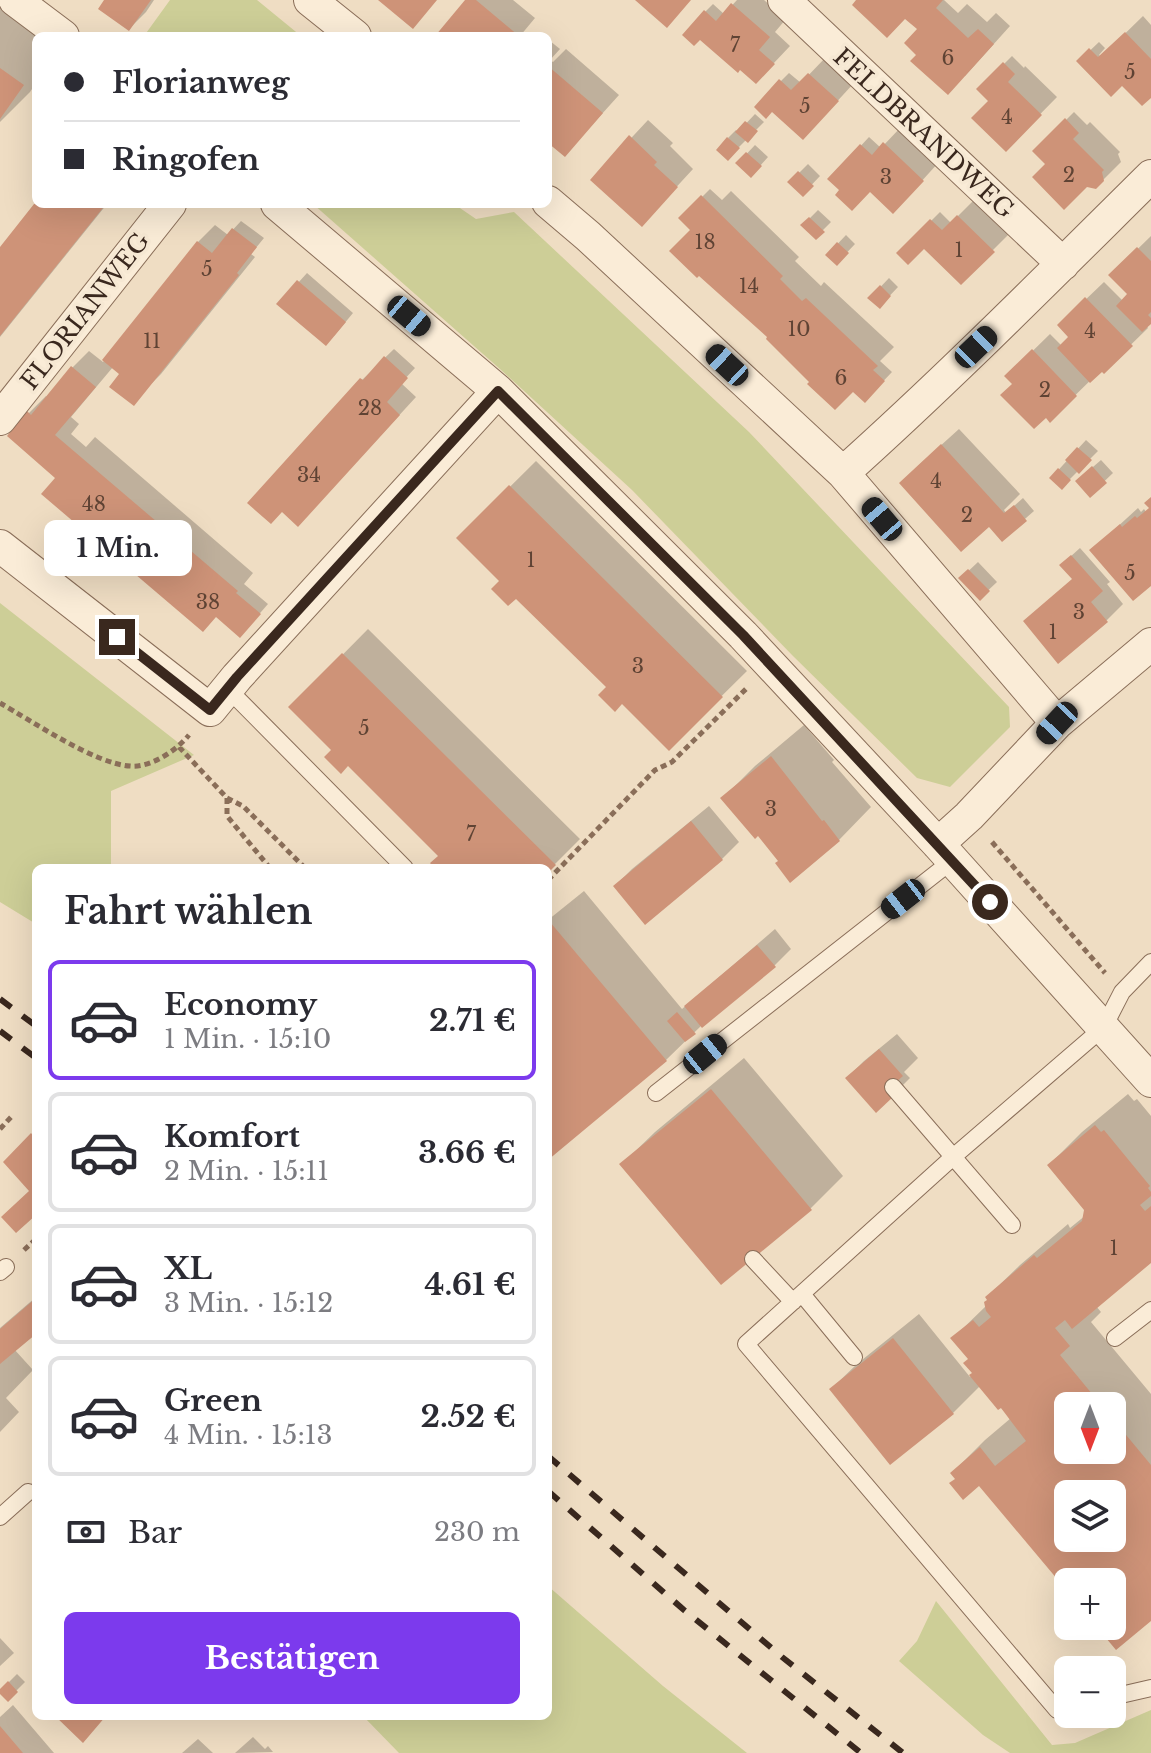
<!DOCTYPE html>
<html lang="de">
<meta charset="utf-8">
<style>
:root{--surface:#fff;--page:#f7f7f7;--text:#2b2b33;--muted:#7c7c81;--line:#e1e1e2;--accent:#7c3aed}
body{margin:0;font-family:"Libre Baskerville",serif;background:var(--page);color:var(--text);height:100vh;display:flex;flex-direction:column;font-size:30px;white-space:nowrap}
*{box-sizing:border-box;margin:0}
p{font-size:26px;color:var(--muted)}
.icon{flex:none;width:44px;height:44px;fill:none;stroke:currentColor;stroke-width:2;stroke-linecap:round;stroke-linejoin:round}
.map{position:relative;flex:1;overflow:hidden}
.side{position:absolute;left:32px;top:864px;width:520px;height:856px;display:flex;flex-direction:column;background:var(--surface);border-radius:12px;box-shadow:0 8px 32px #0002}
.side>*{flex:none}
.guide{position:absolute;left:32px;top:32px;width:520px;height:176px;border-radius:12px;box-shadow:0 8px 32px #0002;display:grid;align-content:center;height:176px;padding:0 32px;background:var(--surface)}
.needle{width:52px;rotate:180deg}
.buttons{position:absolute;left:1054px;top:1392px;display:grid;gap:16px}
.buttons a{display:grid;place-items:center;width:72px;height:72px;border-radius:12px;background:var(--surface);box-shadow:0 8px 32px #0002;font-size:40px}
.end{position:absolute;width:36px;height:36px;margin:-18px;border:10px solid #3a281e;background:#fff;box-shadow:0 0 0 4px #fff}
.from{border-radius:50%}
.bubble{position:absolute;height:56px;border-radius:12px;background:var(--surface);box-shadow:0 8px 32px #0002;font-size:26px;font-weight:800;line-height:56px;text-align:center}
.car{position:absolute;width:24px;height:48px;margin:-24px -12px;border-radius:10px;box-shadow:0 0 6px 2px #0007;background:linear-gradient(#222 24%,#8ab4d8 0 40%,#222 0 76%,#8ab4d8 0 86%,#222 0)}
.guide b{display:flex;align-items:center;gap:28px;height:76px;font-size:30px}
.guide b+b{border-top:2px solid var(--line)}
.guide i{width:20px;height:20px;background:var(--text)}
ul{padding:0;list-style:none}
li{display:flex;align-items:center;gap:24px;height:120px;margin:0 16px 12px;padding:0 16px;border:4px solid var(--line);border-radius:12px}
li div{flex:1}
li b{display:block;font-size:30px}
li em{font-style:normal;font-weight:800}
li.active{border-color:var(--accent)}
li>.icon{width:72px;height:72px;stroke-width:1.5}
h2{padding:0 32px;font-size:36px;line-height:96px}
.pay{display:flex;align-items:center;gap:20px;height:88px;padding:0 32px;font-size:30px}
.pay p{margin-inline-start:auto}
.primary-button{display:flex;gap:16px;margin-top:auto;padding:16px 32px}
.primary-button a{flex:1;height:92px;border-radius:12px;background:var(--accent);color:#fff;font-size:32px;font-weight:800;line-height:92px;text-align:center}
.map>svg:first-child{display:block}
.green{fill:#cdce97}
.shadow{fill:#0003;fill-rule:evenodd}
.building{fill:#ce9378;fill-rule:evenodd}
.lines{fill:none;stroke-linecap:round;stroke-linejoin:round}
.service-casing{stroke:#8a6e59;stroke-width:18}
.minor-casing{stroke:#8a6e59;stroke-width:34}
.path{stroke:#8a6e59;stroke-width:5;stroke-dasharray:6 4;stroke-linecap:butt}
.service{stroke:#faecd7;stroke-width:16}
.minor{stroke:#faecd7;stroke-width:32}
.rail{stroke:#3a281e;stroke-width:6;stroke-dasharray:14 14;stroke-linecap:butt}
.route{stroke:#3a281e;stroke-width:10}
.labels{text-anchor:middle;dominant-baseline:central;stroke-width:7;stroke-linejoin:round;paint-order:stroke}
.number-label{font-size:20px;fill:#5f4334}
.street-label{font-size:24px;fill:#3a281e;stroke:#f6e8d3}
</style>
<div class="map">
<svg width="1151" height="1753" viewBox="0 0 1151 1753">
<rect width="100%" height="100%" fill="#efddc3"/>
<path class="green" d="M170,0H257L301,36H144Z
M313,204H454L476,219L514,212L749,432L1009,707L1010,727L950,787L917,778L793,656L632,490L500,369Z
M0,603L194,755L111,791V868H36V924L0,902Z
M548,1586L663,1686L747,1753H399L363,1716H548Z
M936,1601L1052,1745L1075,1743L1151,1710V1753H1010L983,1735L899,1661L917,1641Z"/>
<path class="shadow" d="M0,0L60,36H36V83L30,92L0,122Z
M107,0H154L146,12L129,29Z
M468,0H513L535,18L520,36H438Z
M737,0H764L786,19L775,32L790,46L773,64L701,37L705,12L713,4L724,14Z
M859,0H944L958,13L967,4L987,22L996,13L1010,26L965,76L928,45L919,29L905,17Z
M1143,16L1151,25V95L1079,61L1099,42L1105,48L1099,55L1101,57Z
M550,41L560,49L550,60L553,62L566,49L619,95L565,155L548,140V43Z
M1012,56L1024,68L1025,66L1057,97L1006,149L1002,90L979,89Z
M826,57L854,83L820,120L773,109L781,81L789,73L801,83Z
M1074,112L1087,125L1090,122L1120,152L1118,154L1121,162L1096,187L1048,164L1035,151Z
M755,114L764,122L736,150L728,138L736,130L738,132Z
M648,120L673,143L670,146L693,169L658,207L593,179Z
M901,127L939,162L910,194L870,190L830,179L869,137L881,148Z
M755,145L768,157L751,176L738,163Z
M808,164L820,176L803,194L790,182Z
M710,189L722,200L731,191L799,257L795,261L821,286L824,282L894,347L880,361L892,372L873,392L812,382L693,230L681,218Z
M975,199L1010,233L961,282L924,246L899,253L940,212L951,223Z
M37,204H107L0,337V250Z
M818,210L831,222L816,237L803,225Z
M241,221L264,238L251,254L255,257L161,374L152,383L122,374L113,367L71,417L79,424L71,434L86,447L95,437L253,573L244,584L268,604L248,627L65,470L10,436L29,413L46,396L48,398L72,368L89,351L103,362L198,242L215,225L228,235Z
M846,235L855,244L837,263L827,255Z
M1151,236V321L1146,325L1148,328L1104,371L1102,369L1050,420L1007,376L1050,334L1062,346L1071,337L1059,325L1104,282L1123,301L1130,294L1111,275Z
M307,273L353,313L334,336L279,304Z
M889,278L898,287L880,306L870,298Z
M394,349L415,368L401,383L416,397L315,507L282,510L362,380Z
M959,429L1020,494L1004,510L1006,513L1023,498L1034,511L1002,539L989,524L918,466Z
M1086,440L1098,451L1062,487L1051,478Z
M1101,460L1113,473L1090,495L1086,473Z
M536,461L747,671L669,748L458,538Z
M1151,507V583L1092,550L1138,508L1141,512L1144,509L1146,512Z
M1080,548L1110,582L1107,584L1123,604L1107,620L1058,661L1073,578L1070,557Z
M978,562L997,582L980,598L961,578Z
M368,629L580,839L548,871V868H437L441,855L348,763L333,751L291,707Z
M804,725L834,760L832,762L871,807L839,840L790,880L780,860L758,833L723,798L755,766Z
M709,806L739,842L722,859L615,886L632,869Z
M584,891L682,1009L775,929L791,949L774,966L702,1025L666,1060L548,1158V920Z
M897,1034L918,1058L904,1072L910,1078L893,1095L847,1078L864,1061Z
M744,1058L843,1176L810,1209L622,1164L655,1132Z
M1128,1094L1134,1101L1137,1099L1151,1116V1261L1096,1306L1101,1312L1091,1322L1151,1394V1618L1116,1647L1099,1626H1112V1582H1068V1589L980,1483L957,1478L952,1473L985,1440L1011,1418L980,1386L953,1413L831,1389L857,1364L919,1314L970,1377L974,1373L970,1359L953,1338L987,1305L989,1299L987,1297L1020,1265L1068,1224L1070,1228L1086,1215V1210L1049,1165L1082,1132ZM1068,1406H1112V1450H1068ZM1068,1494H1112V1538H1068Z
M36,1297V1331L14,1349L33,1370L6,1398L19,1412L0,1432V1328Z
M0,1638L14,1653L0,1666Z
M17,1674L25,1682L8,1699L0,1691Z
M13,1705L54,1753H0V1717Z
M253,1737L265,1749L268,1746L273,1752L235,1753Z
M198,1739L213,1753H182Z"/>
<path class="building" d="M104,0H151L129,31L98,9Z
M378,0H437L413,29Z
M465,0H476L519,36H435Z
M635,0H691L667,28Z
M856,0H943L936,8L968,38L978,29L994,44L948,95L910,61L916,55L904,43L917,29L905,19L887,38L852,5Z
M731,3L770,37L759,50L775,64L756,84L740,70L738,73L700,40L694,46L682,35L704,10L716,21Z
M1125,32L1151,59V98L1142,106L1122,86L1111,97L1076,61L1089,48L1098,57Z
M1003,62L1015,74L1008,82L1042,115L1006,152L971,118L988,101L976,89Z
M548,66L603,113L565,157L548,143Z
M0,68L24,85L0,119Z
M808,73L839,101L803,140L772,112L766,119L754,107L779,79L791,90Z
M1065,118L1079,133L1073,139L1104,170L1102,172L1104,181L1096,189L1087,187L1064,210L1032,177L1045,164L1032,151Z
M745,121L758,131L748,143L735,132Z
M629,135L657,162L654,165L678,187L642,227L590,180Z
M727,137L740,148L728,161L716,150Z
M883,142L924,181L893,214L870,192L852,211L835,195L839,190L827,179L860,144L872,155Z
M746,152L762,166L751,178L735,163Z
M798,171L814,186L803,197L787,182Z
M701,195L783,276L780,279L802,301L806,298L878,366L873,370L885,381L865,403L853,392L835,410L807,384L809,382L766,339L767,337L699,276L697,278L669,251L690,230L678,218Z
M34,204H106L0,336V247Z
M957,215L995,252L961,285L924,249L908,265L896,253L930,219L942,230Z
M809,217L825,232L816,240L800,225Z
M232,228L257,247L237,273L239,275L134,406L109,387L119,374L102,360L197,241L212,253Z
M837,242L849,253L837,266L825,255Z
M1137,247L1151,261V312L1148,315L1151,318V324L1142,332L1116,306L1127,294L1108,275Z
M297,280L346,322L326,346L276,304Z
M880,285L891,296L880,309L867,298Z
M1085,297L1133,346L1104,374L1102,372L1090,383L1057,348L1068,337L1057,325Z
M1032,349L1077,396L1050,423L1046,418L1034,429L1000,395L1012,384L1004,376Z
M384,356L408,378L387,402L400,415L298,527L282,512L271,524L247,503L360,378L363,380Z
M71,366L96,387L55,435L238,591L236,593L261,614L240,638L216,617L203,632L41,494L55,478L7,436L27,411L31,415Z
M941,444L1004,513L1014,505L1027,521L1002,542L989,527L961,552L899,483Z
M1077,447L1092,460L1079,474L1065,460Z
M1092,466L1107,483L1090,498L1075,481Z
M1058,468L1071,480L1062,490L1049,478Z
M509,485L723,697L669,751L622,704L615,712L598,695L606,687L516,599L508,606L491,589L499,581L456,538Z
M1151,497V586L1133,601L1089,550L1120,524L1122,527L1135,516L1137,518L1149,508L1144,503Z
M1071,555L1103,591L1091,602L1108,622L1058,664L1023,621L1072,579L1059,565Z
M968,569L990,591L980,601L958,578Z
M342,653L556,865L548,873V868H434L430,863L438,856L348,766L341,774L324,757L331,750L288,707Z
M771,756L822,821L824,820L840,841L790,883L775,863L778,861L758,836L755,839L720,798Z
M691,821L723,860L645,925L613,886Z
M550,922L667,1061L548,1160V923Z
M757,945L776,967L702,1028L684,1006Z
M677,1012L696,1034L685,1042L667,1021Z
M879,1049L903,1076L888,1089L894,1096L876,1113L845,1078Z
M711,1089L812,1210L721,1285L619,1164Z
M1095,1125L1101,1132L1104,1130L1150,1186L1148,1188L1151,1192V1196L1140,1205L1145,1211L1151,1206V1263L1072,1329L1065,1320L1055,1328L1070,1346L1060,1355L1102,1406H1068V1450H1112V1418L1151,1465V1621L1116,1650L1096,1626H1112V1582H1068V1592L979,1486L963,1500L949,1483L955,1479L950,1473L980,1447L995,1466L1026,1441L1001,1408L998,1410L969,1375L972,1373L963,1363L968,1359L950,1338L973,1320L979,1327L991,1317L986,1311L984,1302L987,1300L985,1297L1034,1255L1037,1258L1082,1221L1084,1210L1047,1165ZM1068,1494H1112V1538H1068Z
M31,1133L36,1139V1215L16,1233L1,1217L29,1191L3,1162Z
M36,1298V1334L0,1364V1329Z
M893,1338L954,1414L890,1465L829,1389Z
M8,1681L18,1692L8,1702L0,1694V1689Z
M55,1716H106L83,1743Z
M0,1726L23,1753H0Z"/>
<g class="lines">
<g class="service-casing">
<path id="service" d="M228,689L405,868
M893,1087L1012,1225
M656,1093L953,860
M753,1259L793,1302
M0,1272L6,1267
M802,1294L854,1357
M1115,1338L1151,1310
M0,1517L28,1492
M1112,1697L1151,1688
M1068,1707L1057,1710L746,1344L953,1157L1104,1027L1122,992L1151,962"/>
</g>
<g class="minor-casing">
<path id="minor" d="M15,0L63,36
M310,0L355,36
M784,0L1063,264
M548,202L588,236L843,473L1057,723
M277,204L498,391L743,635L938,844L1151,1081
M0,419L170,204
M843,473C949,378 1050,276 1151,176
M0,546L210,710L237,677L498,391
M938,844L969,816L1057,723L1151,644"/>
</g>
<path class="path" d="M0,703C32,721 95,764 130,766C151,768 177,750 189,735
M179,747L227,798V816L270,868
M227,798L243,806L305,868
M992,842L1105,973
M548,880L655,770L672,762L747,688
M0,1129L13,1115
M24,1250L36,1239"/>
<use href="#service" class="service"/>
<use href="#minor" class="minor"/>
<path class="rail" d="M0,999L36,1026
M0,1031L36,1058
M548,1456L782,1657L903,1753
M548,1491L684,1610L861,1753"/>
</g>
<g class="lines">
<path class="route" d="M117,637L210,710L237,677L498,391L743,635L990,902"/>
</g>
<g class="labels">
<g class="number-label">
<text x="735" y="45">7</text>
<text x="948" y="58">6</text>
<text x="1130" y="72">5</text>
<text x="805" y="106">5</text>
<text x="1007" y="117">4</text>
<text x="1069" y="175">2</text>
<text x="886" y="177">3</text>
<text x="705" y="242">18</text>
<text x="959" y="250">1</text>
<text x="207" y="269">5</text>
<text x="749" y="286">14</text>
<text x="799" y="329">10</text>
<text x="1090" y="331">4</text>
<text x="152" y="341">11</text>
<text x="841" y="378">6</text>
<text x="1045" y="390">2</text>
<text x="370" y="408">28</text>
<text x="309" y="475">34</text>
<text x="936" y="481">4</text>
<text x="94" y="504">48</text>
<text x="967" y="515">2</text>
<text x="531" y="560">1</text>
<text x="1130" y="573">5</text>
<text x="208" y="602">38</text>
<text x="1079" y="612">3</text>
<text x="1053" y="632">1</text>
<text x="638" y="666">3</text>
<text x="364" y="728">5</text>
<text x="771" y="809">3</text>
<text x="471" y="834">7</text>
<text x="1114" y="1248">1</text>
</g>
<g class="street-label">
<text transform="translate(924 133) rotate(43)">FELDBRANDWEG</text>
<text transform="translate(85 311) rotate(-52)">FLORIANWEG</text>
</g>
</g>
</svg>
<div class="buttons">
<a><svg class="needle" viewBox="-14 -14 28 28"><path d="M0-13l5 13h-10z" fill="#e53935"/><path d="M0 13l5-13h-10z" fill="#7c7c81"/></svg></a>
<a><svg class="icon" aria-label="layers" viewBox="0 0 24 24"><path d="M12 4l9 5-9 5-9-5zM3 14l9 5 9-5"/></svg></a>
<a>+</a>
<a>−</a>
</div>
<i class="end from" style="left:990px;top:902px"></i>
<i class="end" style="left:117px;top:637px"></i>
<div class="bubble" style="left:44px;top:520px;width:148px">1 Min.</div>
<i class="car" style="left:409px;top:316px;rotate:130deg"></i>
<i class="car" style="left:976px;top:347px;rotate:46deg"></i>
<i class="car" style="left:727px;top:365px;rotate:313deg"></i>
<i class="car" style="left:882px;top:519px;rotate:320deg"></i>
<i class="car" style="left:1057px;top:723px;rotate:223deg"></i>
<i class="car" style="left:903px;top:899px;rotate:232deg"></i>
<i class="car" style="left:705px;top:1054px;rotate:51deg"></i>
<div class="guide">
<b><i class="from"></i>Florianweg</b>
<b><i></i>Ringofen</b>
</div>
<section class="side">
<h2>Fahrt wählen</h2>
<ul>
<li class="active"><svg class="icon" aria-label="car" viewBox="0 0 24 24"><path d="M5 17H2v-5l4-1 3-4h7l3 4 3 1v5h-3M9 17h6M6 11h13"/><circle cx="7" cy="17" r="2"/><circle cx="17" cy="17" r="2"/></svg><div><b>Economy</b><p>1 Min. · 15:10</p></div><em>2.71 €</em></li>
<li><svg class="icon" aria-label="car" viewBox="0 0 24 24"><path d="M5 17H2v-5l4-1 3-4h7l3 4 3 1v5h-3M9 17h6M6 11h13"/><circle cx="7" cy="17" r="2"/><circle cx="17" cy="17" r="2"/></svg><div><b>Komfort</b><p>2 Min. · 15:11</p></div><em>3.66 €</em></li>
<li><svg class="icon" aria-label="car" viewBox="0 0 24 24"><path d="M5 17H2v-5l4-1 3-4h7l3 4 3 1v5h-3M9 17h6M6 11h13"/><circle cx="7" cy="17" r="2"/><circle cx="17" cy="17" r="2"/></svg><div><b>XL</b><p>3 Min. · 15:12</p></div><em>4.61 €</em></li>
<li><svg class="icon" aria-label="car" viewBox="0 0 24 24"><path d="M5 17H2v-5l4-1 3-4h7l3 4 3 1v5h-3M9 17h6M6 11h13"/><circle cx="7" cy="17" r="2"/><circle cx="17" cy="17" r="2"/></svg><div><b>Green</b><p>4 Min. · 15:13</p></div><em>2.52 €</em></li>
</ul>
<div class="pay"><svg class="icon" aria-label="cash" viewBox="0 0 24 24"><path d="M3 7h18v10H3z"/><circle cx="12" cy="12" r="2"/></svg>Bar<p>230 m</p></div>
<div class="primary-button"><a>Bestätigen</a></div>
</section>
</div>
